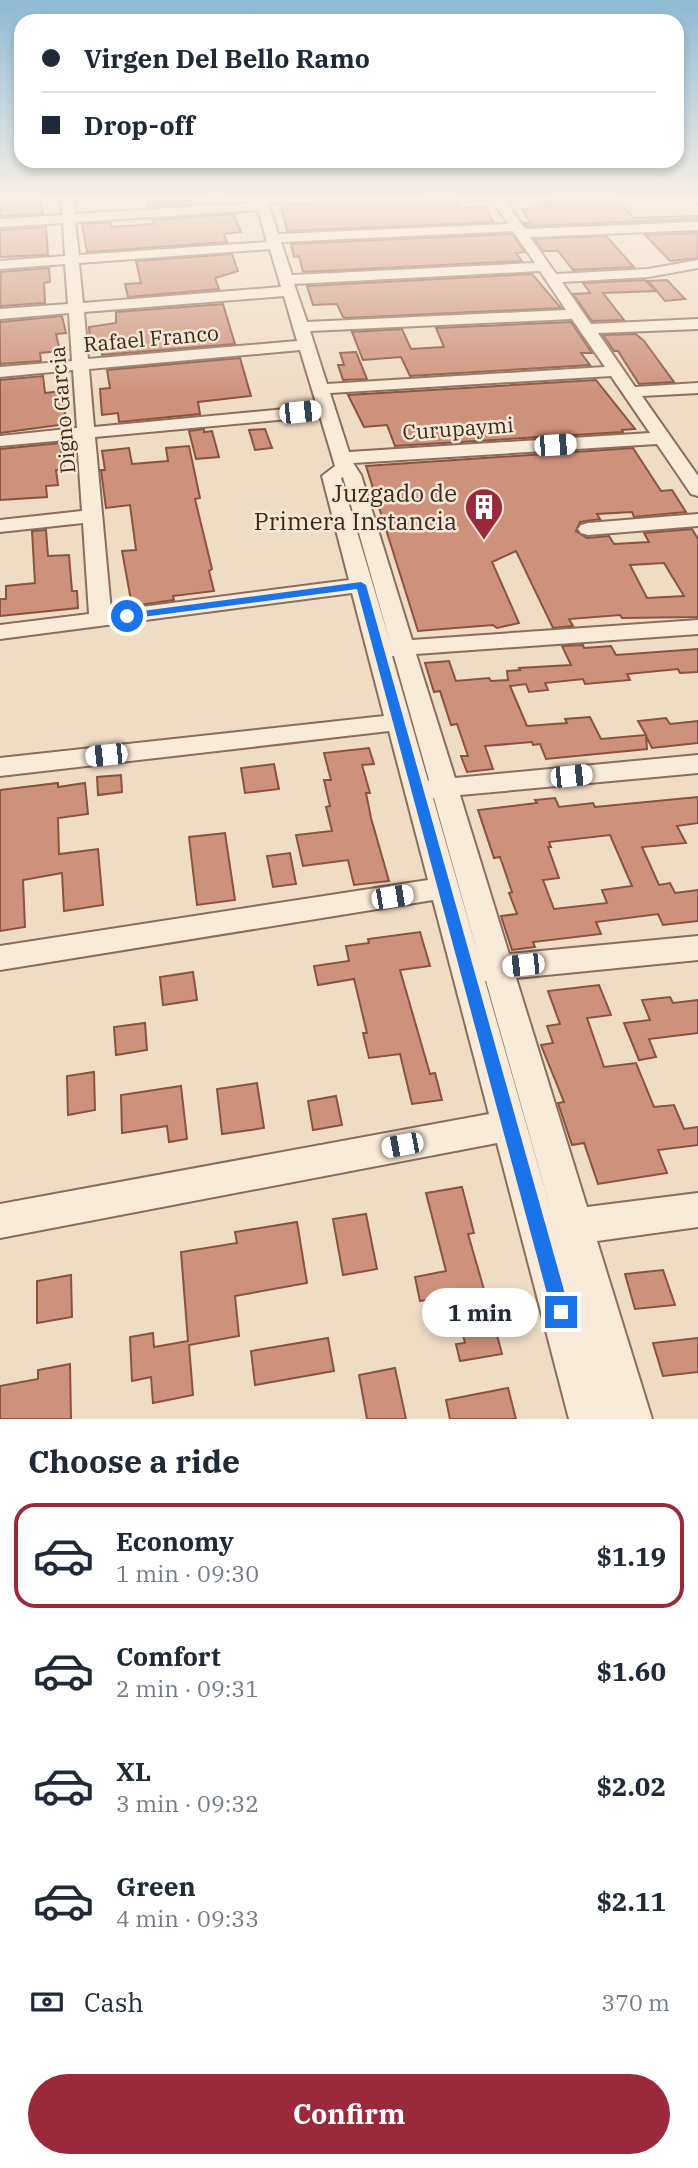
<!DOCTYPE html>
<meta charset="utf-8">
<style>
:root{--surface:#fff;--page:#f2f2f3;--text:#1f2937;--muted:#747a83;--line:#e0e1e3;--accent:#9a2a3b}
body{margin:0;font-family:"IBM Plex Serif",serif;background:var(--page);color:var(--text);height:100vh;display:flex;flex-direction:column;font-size:26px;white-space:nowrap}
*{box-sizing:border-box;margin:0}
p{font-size:23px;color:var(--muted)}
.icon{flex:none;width:38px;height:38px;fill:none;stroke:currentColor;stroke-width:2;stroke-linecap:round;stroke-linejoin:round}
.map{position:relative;height:1419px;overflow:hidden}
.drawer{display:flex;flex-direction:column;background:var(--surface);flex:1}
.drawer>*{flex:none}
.hud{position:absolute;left:14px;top:14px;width:670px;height:154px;border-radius:21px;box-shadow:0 4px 10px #0003;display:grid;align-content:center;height:154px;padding:0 28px;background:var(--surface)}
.end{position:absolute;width:32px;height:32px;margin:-16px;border:9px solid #1a73e8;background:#fff;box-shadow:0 0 0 4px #fff}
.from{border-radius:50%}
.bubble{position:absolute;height:49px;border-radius:24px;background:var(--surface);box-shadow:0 4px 10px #0003;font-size:23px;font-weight:700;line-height:49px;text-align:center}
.car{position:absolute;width:21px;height:42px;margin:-21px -10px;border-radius:9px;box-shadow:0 0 5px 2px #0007;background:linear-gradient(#fff 24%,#345 0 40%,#fff 0 76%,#345 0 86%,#fff 0)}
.hud b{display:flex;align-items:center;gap:24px;height:66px;font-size:26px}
.hud b+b{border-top:2px solid var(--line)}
.hud i{width:18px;height:18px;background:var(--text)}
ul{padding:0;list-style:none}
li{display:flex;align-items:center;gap:21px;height:105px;margin:0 14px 10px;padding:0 14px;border:4px solid transparent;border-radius:21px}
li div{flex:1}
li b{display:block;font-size:26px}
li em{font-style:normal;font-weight:700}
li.on{border-color:var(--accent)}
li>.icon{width:63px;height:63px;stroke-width:1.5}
h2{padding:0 28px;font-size:32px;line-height:84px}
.pay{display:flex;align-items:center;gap:18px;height:77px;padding:0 28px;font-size:26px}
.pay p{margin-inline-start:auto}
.button{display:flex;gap:14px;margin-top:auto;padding:14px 28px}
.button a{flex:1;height:80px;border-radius:42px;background:var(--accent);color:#fff;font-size:28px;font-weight:700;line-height:80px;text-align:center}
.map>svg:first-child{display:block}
.building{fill:#ce917a;stroke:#8a5340;stroke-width:2;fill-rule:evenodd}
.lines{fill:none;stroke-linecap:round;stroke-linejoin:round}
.minor-casing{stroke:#8a6d5b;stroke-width:4}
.minor{fill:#f9ebd9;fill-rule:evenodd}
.route{fill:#1a73e8}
.labels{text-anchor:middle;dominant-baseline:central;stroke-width:5;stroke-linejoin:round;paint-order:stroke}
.far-street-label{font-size:21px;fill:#3a281f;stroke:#f6e8d5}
.poi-label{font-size:24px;fill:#3a281f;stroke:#f6e8d5;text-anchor:end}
</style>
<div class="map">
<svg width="698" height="1419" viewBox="0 0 698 1419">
<rect width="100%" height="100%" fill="#efdcc5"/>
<path class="building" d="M0,197H40L43,214L0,216Z
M206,197H225L228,202L148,207L146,203L207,200Z
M420,197L454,199L459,208L484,207L494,222L287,231L281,205L422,200Z
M615,197L634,218L698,216V219L526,226L524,223H531L522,209L549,208L543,200Z
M233,214L241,232L224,234L227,242L87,252L82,224L110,222L111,227L154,224L153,220Z
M46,227L48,255L0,257V230Z
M698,233V258L670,261L645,235Z
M512,234L525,252L516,253L522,261L303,272L299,256L294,257L291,244Z
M606,236L634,267L573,270L558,251H543L535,239Z
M232,254L238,271L215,278L219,289L128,297L125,284L141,283L136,261Z
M49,268L50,282L44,283L45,303L0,306L1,272Z
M532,274L561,308L346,318L343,317L337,304L313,305L307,286Z
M645,280L656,291L603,293L624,320L592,321L573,294L590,293L583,283Z
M667,280L685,299L665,301L648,281Z
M223,304L235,344L102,355V352H91L89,327L116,323V312Z
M62,316L66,333L56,334L60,351L40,353L41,361L0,364V322Z
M571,322L592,353H581L590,365L410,376L401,357L363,360L352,332L402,329L411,349L444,347L436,328Z
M636,334L644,341L674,382L639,384L618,351H614L603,335Z
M356,352L367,379L343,380L338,365H344L340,353Z
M240,358L251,396L198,402L200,414L119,422L118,413L102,415L100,389L110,388L107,370Z
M43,376L45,393L61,391L67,424L0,433V380Z
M596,380L635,429L622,430L623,432L395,446L387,425L364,427L348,395Z
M204,429V432L212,431L219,457L196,459L189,431Z
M265,429L272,448L255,450L249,430Z
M60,443L64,469L56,470L58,485L46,486L47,497L0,500V449Z
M189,446L200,498L195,499L212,569L209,571L214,591L173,596L174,600L132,606L122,551L136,550L130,505L106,508L101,470H105L102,451L129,448L132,464L168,461L166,448Z
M633,448L661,491L672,490L686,512L634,517L632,512L597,514L600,519L580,522L576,531L587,538L609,536L614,544L649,542L644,533L692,529L698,539V617L622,618L620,615L569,619L573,626L553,628L516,551L492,562L519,623L497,628L493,625L418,631L366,466ZM664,563L684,596L647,598L630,565Z
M46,530L48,556L69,555L72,591H77L78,608L0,616V599H6V586L35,583L32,531Z
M583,645L584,648L611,646L616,655L698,649V672L680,673L678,669L627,674L630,680L585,684L583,679L545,683L548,690L529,692L526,684L510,686L527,726L567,723L565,719L590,717L601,739L646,735L638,721L666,718L670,724L698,721V743L652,748L646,736L647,749L546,759L540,744L533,745L532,742L485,746L493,769L467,772L461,756H468L457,724L451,725L440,691L434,692L425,663L449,661L456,681L489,678L491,681L508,680L507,671L520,670L519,668L571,665L562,646Z
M369,748L374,764L362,765L370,793H366L371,818L389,881L354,885L348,860L303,866L296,835L332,831L326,807L330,806L324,780H331L324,753Z
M274,764L279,789L245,793L241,768Z
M121,775L122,792L98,795L97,777Z
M58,783V787L85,783L88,814L58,818L59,854L98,849L103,905L64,911L62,873L23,880L25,927L0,931V790Z
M698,797V823L677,826L686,843L642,847L659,885L670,883L675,893L698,890V921L663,925L658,914L596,922L601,934L533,942L535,947L512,950L501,916L517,914L509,893L512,892L500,857L494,858L478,810L537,803L535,800L555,798L559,807L593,803L595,807ZM610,835L632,886L602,890L607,903L554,909L543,880L559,878L548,847H551L549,842Z
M225,833L235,900L197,905L189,837Z
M290,853L296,884L273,887L267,856Z
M420,932L430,966L400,970L430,1074L435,1073L442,1100L412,1104L400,1054L369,1058L363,1033H367L354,979L318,985L314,966L349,961L346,946L369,943L368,939Z
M193,972L197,1000L163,1005L160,977Z
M599,985L611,1015L587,1018L604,1067L636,1063L654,1107L674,1105L684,1129L698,1127V1145L658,1150L667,1173L598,1184L584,1143L572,1145L558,1103L564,1102L541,1045L553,1043L547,1026L560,1024L548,991Z
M670,997L673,1003L698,1000V1033L649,1039L656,1057L639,1060L624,1023L650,1020L642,1000Z
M145,1023L147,1050L116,1055L114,1027Z
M94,1072L95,1110L68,1115L67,1076Z
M257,1083L264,1128L222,1134L217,1089Z
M181,1086L187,1139L169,1142L167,1126L122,1133L121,1095Z
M336,1096L342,1125L313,1130L308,1101Z
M462,1187L474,1233L468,1234L487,1300L514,1296L524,1331L497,1335L502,1354L460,1361L456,1344L465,1343L453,1295L420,1301L415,1277L446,1271L426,1193Z
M366,1214L377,1269L343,1275L333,1219Z
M297,1222L307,1283L235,1296L239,1336L189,1345L193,1395L153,1403L151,1377L132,1381L130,1337L153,1333L154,1347L188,1341L181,1252L237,1243L235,1232Z
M663,1270L675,1305L635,1309L625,1274Z
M71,1275L72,1317L37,1323V1281Z
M328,1338L334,1371L255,1385L251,1351Z
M698,1338V1372L663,1376L653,1343Z
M70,1364L71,1419H0V1386L38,1379V1370Z
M395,1368L406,1419H367L359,1375Z
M508,1388L516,1419H450L446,1400Z"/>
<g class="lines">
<g class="minor-casing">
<path id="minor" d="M61,197H73L75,214L256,203L254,197H333L327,201L268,203L278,234L508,224L490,197H528L522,201H505L525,229L698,222V230L530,237L556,274L648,269L698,260V268L648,277L562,282L591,324L698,319V329L598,333L635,387L698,383V393L642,396L698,476V496L691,494L657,444L353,463L361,475L412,640L698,620V634L416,654L455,778L698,755V773L460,795L509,954L698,936V960L516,978L587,1207L698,1193V1227L597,1241L652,1419H569L497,1143L0,1238V1204L489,1114L433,900L0,970V946L428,880L389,731L0,776V758L384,716L352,593L0,639V625L89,614L83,523L0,532V520L82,511L77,439L0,446V436L77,428L73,370L0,377V367L72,361L69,313L0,319V309L68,304L65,264L0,269V261L65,256L63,223L0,227V219L62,215ZM258,210L267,242L79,255L75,222ZM513,231L535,263L292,275L281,242ZM270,249L281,287L83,303L79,263ZM540,271L566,310L307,322L294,284ZM284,296L297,341L88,359L84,312ZM572,319L605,367L327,384L310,331ZM300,350L317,406L94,427L89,369ZM611,376L650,433L349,452L330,393ZM320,416L335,466L322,476L349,580L111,611L95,437ZM343,477L390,642L341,478ZM392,656H394L429,780L428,781ZM433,798H434L479,958ZM485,981H486L552,1214Z
M690,197H698V203Z
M698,514V526L588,535L581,533L578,529L581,525L588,523Z"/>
</g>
<use href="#minor" class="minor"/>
</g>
<linearGradient id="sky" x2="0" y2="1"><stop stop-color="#8ebad4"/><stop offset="0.5" stop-color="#f8efe5"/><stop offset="1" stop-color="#f8efe5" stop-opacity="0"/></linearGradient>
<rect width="698" height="396" fill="url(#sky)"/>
<path class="route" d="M361,582L366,585L570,1312L567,1318L561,1321L554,1318L552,1312L357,589L127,619L122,616L127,613Z"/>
<defs>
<g id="building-pin" transform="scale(2.0125)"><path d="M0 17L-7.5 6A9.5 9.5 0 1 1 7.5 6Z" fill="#9a2a3b" stroke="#f6e8d5"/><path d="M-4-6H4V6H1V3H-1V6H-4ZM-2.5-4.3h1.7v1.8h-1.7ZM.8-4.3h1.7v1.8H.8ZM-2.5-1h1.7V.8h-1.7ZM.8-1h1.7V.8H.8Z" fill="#fff"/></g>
</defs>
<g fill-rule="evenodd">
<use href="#building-pin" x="484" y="507"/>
</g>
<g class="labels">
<g class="far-street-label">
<text transform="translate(151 338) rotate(-5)">Rafael Franco</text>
<text transform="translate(62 410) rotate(-95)">Digno Garcia</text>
<text transform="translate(458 428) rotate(-4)">Curupaymi</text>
</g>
<g class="poi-label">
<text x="457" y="493">Juzgado de<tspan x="457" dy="28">Primera Instancia</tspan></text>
</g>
</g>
</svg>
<i class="end from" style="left:127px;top:616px"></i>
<i class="end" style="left:561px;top:1312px"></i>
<div class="bubble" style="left:422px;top:1288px;width:116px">1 min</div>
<i class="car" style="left:300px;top:412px;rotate:84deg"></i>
<i class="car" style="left:555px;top:445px;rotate:86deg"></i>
<i class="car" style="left:106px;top:755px;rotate:264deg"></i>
<i class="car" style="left:571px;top:776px;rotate:84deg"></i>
<i class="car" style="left:392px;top:897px;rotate:81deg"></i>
<i class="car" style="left:523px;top:965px;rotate:264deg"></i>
<i class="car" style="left:402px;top:1145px;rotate:259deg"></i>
<div class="hud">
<b><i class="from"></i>Virgen Del Bello Ramo</b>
<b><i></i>Drop-off</b>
</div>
</div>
<section class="drawer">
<h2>Choose a ride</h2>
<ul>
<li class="on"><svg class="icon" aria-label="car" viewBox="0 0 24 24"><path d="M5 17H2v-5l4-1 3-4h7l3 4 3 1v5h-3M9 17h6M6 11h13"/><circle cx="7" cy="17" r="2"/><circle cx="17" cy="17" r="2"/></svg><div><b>Economy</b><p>1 min · 09:30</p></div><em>$1.19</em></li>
<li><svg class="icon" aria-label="car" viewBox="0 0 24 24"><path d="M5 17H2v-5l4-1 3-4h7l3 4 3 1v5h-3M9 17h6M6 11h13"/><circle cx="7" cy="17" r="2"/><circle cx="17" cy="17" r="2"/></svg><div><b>Comfort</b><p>2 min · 09:31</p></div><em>$1.60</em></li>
<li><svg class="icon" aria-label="car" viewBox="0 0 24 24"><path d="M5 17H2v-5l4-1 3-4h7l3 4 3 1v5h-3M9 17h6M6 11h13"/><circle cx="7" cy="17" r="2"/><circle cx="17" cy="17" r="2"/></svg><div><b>XL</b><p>3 min · 09:32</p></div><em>$2.02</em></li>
<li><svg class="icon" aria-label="car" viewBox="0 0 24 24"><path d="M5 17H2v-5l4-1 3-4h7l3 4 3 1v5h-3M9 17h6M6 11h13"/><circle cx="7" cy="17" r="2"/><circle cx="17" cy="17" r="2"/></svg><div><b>Green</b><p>4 min · 09:33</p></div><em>$2.11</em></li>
</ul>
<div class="pay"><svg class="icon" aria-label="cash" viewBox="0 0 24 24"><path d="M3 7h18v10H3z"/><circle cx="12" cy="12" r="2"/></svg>Cash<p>370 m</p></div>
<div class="button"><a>Confirm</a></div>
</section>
